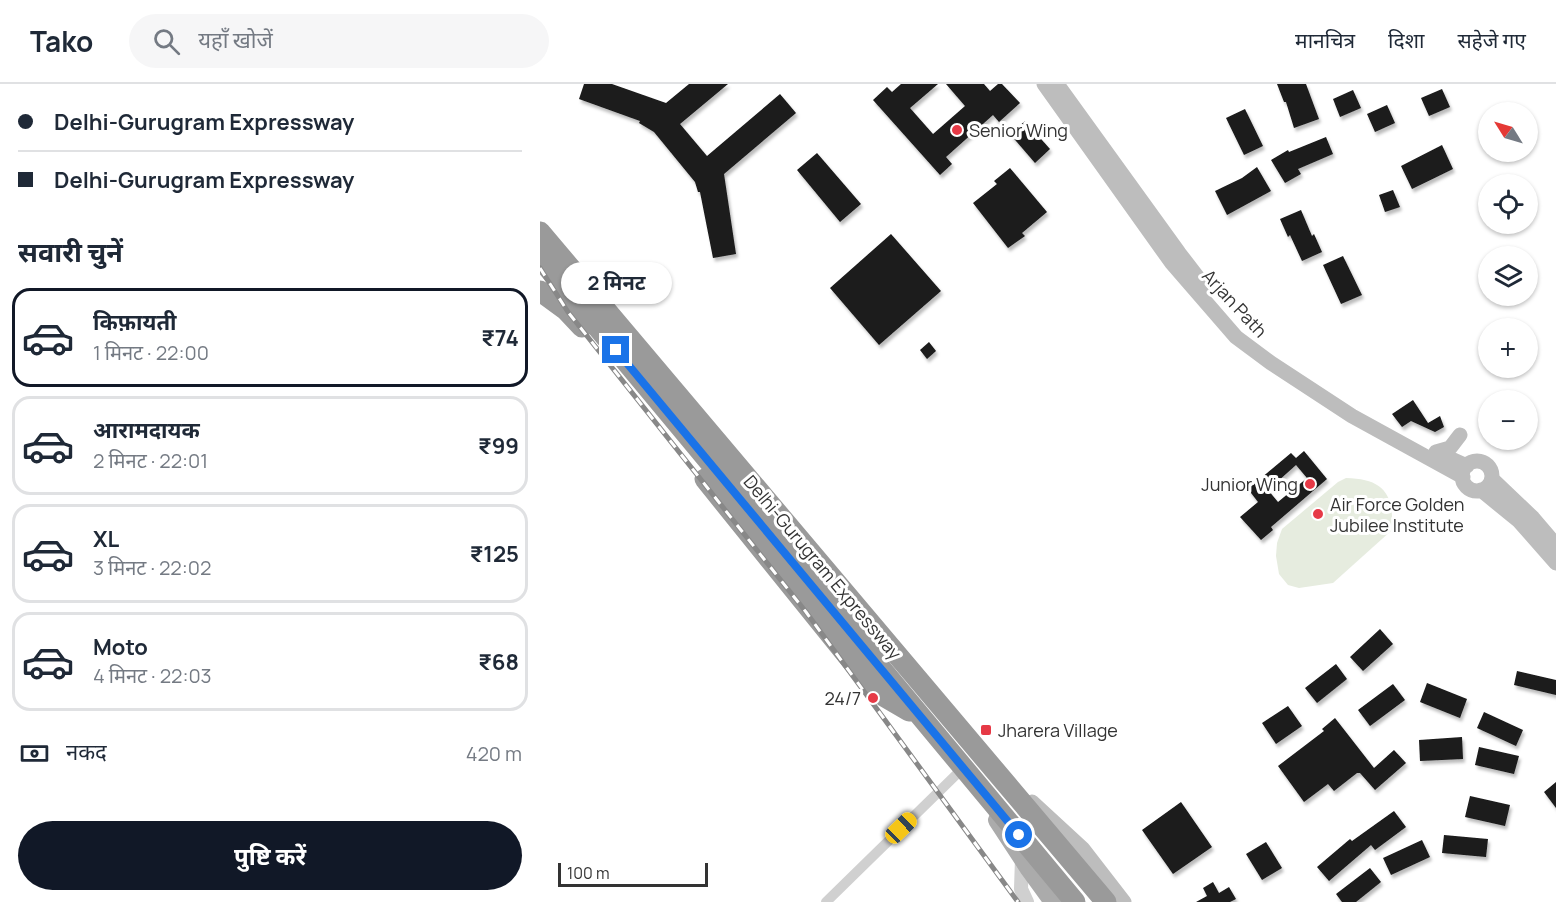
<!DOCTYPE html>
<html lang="hi">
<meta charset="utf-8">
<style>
:root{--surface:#fff;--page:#f6f6f7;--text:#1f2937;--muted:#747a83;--line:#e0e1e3;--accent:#111827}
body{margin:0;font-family:Manrope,"Noto Sans Devanagari",sans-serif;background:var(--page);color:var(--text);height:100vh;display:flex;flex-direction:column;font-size:22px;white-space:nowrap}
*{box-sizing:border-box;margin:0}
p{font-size:20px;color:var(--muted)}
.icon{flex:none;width:33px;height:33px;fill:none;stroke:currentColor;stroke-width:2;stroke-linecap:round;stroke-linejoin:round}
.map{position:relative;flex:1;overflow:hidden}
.side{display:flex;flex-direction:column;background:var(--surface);width:540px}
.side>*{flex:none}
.hud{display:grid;align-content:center;height:132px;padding:0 18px;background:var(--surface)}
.needle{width:39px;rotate:307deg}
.fabs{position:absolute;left:938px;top:18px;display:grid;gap:12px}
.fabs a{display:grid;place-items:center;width:60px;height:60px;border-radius:50%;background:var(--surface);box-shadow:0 2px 4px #0004;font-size:30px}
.scale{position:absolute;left:18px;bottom:15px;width:150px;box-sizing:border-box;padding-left:6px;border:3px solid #333;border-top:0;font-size:16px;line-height:21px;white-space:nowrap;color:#333;-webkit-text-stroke:4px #fff;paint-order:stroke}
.end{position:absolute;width:27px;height:27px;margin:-14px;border:8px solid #1a73e8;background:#fff;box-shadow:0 0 0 3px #fff}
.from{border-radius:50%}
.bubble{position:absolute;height:42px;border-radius:21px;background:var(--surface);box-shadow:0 2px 4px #0004;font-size:20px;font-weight:700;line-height:42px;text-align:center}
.car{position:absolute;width:18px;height:36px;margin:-18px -9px;border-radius:8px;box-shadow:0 0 4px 2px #0007;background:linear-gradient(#f5c518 24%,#345 0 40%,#f5c518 0 76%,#345 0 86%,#f5c518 0)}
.hud b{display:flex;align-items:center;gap:21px;height:57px;font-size:22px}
.hud b+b{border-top:2px solid var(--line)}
.hud i{width:15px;height:15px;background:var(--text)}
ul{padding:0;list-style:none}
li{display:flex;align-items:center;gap:18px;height:99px;margin:0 12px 9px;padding:0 6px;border:3px solid var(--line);border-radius:18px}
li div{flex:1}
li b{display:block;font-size:22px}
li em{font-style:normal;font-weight:700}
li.current{border-color:var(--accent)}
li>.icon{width:54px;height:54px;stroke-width:1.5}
h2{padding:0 18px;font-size:27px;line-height:72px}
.pay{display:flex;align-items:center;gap:15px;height:66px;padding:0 18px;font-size:22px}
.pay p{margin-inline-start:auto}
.cta{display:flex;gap:12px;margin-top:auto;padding:12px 18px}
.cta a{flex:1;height:69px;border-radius:36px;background:var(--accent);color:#fff;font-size:24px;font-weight:700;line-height:69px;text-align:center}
header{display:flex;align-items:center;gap:36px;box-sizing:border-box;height:84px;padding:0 30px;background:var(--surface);border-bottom:2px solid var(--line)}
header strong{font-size:28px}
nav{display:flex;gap:33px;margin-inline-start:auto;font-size:21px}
.search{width:420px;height:54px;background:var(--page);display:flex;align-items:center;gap:15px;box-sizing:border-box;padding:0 21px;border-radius:33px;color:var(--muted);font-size:22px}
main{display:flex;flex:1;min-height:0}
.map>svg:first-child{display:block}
.green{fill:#e6ecdf}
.building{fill:#1a1a1a;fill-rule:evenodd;filter:url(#shadow)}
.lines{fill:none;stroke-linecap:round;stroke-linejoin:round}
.minor{stroke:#d0d0d0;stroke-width:10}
.tertiary{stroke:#d0d0d0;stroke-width:14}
.secondary{stroke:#bdbdbd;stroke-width:15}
.primary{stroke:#ababab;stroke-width:18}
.motorway{stroke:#9a9a9a;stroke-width:21}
.rail-casing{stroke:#888;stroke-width:5}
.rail{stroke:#fff;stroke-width:3;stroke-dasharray:9;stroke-linecap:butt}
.route{stroke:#1a73e8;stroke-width:8}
.poi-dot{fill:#e63946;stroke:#fff;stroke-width:2}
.labels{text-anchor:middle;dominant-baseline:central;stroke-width:6;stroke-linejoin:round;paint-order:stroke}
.poi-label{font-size:18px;fill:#333;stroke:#fff;text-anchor:start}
.street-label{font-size:18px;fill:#333;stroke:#fff}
</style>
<header>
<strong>Tako</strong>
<div class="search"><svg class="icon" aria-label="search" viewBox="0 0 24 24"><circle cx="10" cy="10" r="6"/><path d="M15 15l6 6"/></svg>यहाँ खोजें</div>
<nav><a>मानचित्र</a><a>दिशा</a><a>सहेजे गए</a></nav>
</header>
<main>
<section class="side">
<div class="hud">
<b><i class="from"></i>Delhi-Gurugram Expressway</b>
<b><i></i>Delhi-Gurugram Expressway</b>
</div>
<h2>सवारी चुनें</h2>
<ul>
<li class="current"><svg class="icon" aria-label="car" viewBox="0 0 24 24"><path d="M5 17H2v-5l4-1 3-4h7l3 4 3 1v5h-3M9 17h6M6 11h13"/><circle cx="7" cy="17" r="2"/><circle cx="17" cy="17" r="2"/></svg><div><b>किफ़ायती</b><p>1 मिनट · 22:00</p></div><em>₹74</em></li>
<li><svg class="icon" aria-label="car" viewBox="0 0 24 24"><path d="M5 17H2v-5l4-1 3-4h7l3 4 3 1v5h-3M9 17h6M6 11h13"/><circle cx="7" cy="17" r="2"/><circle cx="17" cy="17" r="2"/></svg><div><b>आरामदायक</b><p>2 मिनट · 22:01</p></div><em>₹99</em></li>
<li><svg class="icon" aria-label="car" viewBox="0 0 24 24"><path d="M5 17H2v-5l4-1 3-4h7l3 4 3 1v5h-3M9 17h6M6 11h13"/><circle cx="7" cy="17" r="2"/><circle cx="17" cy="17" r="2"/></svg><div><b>XL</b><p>3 मिनट · 22:02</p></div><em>₹125</em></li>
<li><svg class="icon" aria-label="car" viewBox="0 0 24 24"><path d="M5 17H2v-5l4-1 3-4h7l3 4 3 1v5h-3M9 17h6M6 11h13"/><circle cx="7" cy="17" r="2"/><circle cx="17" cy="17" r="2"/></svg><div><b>Moto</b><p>4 मिनट · 22:03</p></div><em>₹68</em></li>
</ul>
<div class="pay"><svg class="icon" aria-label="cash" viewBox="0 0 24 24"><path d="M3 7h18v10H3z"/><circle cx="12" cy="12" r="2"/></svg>नकद<p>420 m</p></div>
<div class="cta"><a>पुष्टि करें</a></div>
</section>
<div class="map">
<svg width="1016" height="818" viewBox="0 0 1016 818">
<defs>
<filter id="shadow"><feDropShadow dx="2" dy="3.5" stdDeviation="1.5" flood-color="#0004"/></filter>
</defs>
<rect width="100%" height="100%" fill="#fff"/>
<path class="green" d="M806,394C843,395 854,409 852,446L793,499L759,504L748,501L739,490L736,472L737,459L742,445L798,398Z"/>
<path class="building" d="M44,0H72L126,19L149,0H188L140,40L167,72L240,10L256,29L184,90L196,170L173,174L160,108H158L155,98L114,48L99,39L100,37L39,15Z
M361,0H398L370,24L393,50L425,22L406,0H444L450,7L458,0H462L480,19L459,38L453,31L406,73L412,80L400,91L333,16L347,3L352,8Z
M737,0H766L779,35L754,44L746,18H744Z
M902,5L910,23L889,32L881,14Z
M813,6L821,24L800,33L793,15Z
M847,21L855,39L835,48L827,30Z
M705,25L723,62L704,71L686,34Z
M485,37L510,65L495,79L470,50Z
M786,53L793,70L758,85L761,90L745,99L731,76L748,66L749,68Z
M902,61L913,85L872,105L861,82Z
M277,69L321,120L300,138L257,86Z
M717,83L731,107L687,131L675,107L702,94Z
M470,84L507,128L482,149L485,152L468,164L433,119L457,100L454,97Z
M853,106L860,123L845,128L839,111Z
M761,126L772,152L774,150L782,168L762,177L750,151L748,153L740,135Z
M351,150L401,207L339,261L290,204Z
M803,172L822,211L801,220L783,181Z
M389,258L396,267L387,275L380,266Z
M873,316L888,339L900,332L904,343L895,348L871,337L862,343L852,330Z
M764,367L787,395L731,443L733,446L721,456L700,433L718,418L708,405L751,369L756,374ZM756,381L767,394L738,418L728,406Z
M840,545L853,560L823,587L810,573Z
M796,580L807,595L777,619L765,604Z
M977,587L1016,596V611L974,601Z
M887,599L927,615L920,634L880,618Z
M853,600L865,616L830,642L818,626Z
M748,622L762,642L736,660L722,639Z
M944,628L983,646L976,662L937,644Z
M795,634L834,684L854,666L866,679L835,706L820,689H817L794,707L788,700L764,718L738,682L784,647L782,645Z
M922,653L923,675L880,677L879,656Z
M939,663L979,672L974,690L935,681Z
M1016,698V724L1004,708Z
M930,712L970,721L965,742L925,733Z
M641,718L672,763L633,790L602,746Z
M854,727L866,743L835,766L831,761L789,797L777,783L810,755L812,757Z
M904,751L948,755L946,773L902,769Z
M882,756L890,773L851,791L843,774Z
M726,758L742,784L722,796L706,770Z
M830,784L841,798L816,818H802L796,810Z
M673,798L679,809L689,803L696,815L690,818H656L667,812L663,804Z"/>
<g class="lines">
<path class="minor" d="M286,818L423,684"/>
<path class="tertiary" d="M482,774L481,805L487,818"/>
<path class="secondary" d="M504,0L631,178L696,253L731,279L812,332L923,393
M517,0L639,169L666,204
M896,368L910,364L920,351
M898,369L927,382
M922 392a15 15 0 1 1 30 0a15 15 0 1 1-30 0Z
M952,395L993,434L1016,461
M941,406L979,437L1016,479
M492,718L543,765L584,818"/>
<path class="primary" d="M457,736L489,785L513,818"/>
<path class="motorway" d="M0,148L566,818
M0,174L535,818
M0,207L26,226L42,243
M165,395L331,601L345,613L369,627"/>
<g class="rail-casing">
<path id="rail" d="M0,184L28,228L266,528L478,818"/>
</g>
<use href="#rail" class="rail"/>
</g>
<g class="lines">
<path class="route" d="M76,266L479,751"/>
</g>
<g class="poi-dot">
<circle cx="417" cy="46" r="6"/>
<circle cx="770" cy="400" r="6"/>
<circle cx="778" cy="430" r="6"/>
<circle cx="333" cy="614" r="6"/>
<rect x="440" y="640" width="12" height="12" rx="3"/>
</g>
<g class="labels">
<g class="poi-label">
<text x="429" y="46">Senior Wing</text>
<text x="758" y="400" text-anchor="end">Junior Wing</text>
<text x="790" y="420">Air Force Golden<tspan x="790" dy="21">Jubilee Institute</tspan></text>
<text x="321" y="614" text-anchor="end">24/7</text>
<text x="458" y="646">Jharera Village</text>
</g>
<g class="street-label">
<text transform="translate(695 219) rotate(47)">Arjan Path</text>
<text transform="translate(283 483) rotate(50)">Delhi-Gurugram Expressway</text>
</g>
</g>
</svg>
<div class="fabs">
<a><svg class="needle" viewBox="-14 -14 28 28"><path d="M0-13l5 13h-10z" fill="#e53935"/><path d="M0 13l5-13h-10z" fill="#747a83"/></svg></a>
<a><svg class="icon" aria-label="locate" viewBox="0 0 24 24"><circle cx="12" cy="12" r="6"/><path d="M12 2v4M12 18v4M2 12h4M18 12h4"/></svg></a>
<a><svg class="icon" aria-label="layers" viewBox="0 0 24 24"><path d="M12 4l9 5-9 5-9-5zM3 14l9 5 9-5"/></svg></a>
<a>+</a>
<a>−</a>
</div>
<div class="scale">100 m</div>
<i class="end from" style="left:479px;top:751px"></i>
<i class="end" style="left:76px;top:266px"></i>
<div class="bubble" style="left:21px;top:178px;width:111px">2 मिनट</div>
<i class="car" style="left:361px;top:744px;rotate:46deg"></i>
</div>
</main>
